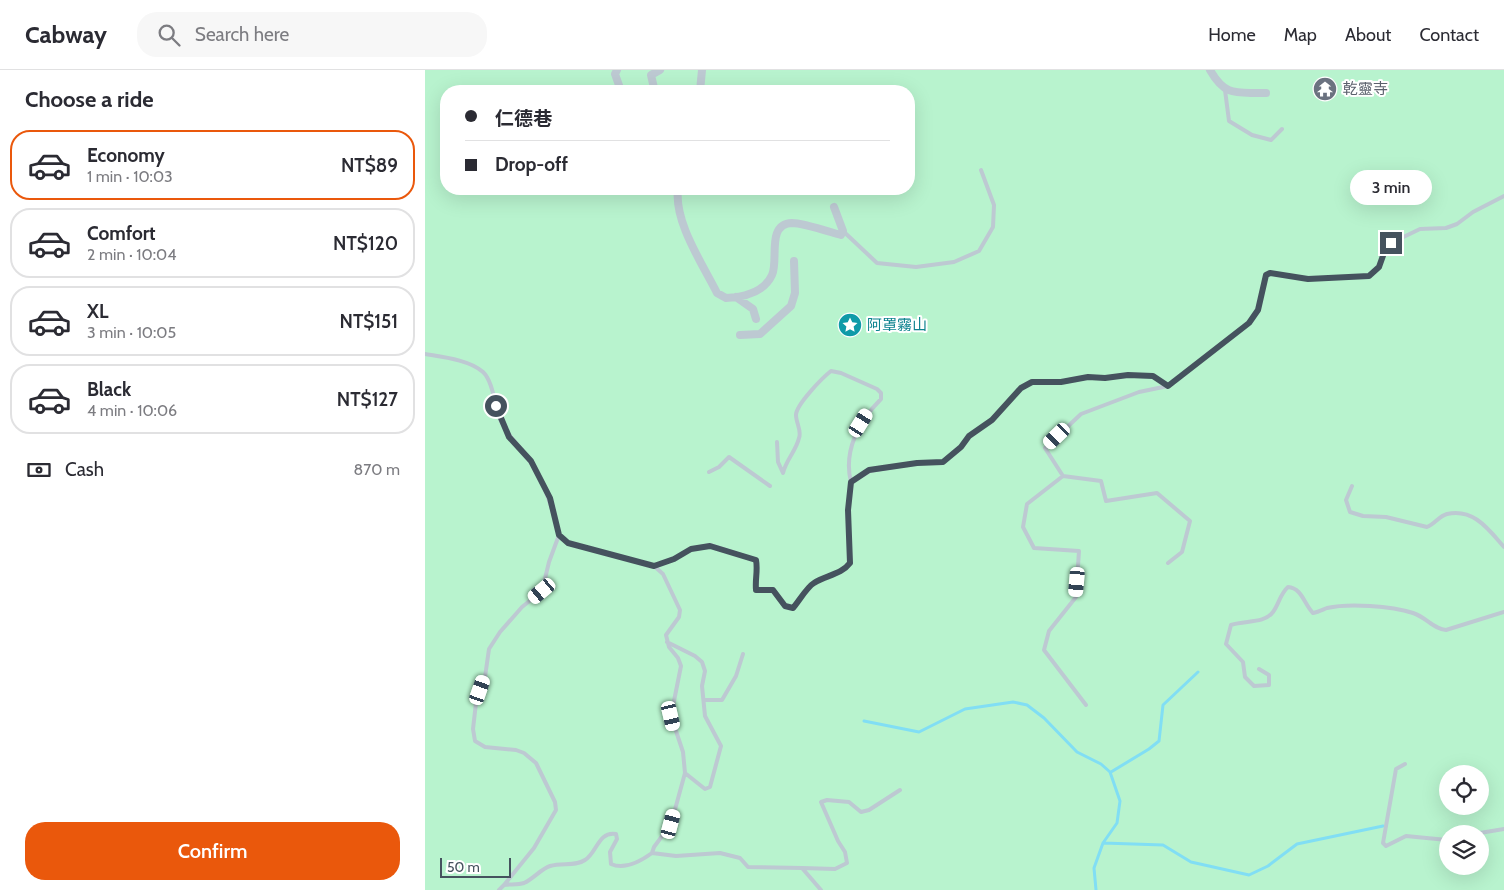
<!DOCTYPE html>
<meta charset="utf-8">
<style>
:root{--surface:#fff;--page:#f7f7f7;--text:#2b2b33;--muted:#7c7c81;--line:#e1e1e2;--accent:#ea580c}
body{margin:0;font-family:Cabin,"Noto Sans TC",sans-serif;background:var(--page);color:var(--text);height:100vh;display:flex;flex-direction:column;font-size:19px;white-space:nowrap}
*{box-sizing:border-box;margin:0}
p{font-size:16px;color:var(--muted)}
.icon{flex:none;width:28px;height:28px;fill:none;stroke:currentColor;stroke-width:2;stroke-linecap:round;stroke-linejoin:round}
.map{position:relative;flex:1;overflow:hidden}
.details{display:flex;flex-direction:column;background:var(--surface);width:425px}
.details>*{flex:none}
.top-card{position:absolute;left:15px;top:15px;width:475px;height:110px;border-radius:20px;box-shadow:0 5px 20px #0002;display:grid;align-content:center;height:110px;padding:0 25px;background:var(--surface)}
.controls{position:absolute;left:1014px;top:695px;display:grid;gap:10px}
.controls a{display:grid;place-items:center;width:50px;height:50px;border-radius:50%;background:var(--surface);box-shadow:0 5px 20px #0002;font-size:25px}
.scale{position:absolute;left:15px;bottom:12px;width:71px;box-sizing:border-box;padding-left:5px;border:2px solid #45525e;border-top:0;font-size:14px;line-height:18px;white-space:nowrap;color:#45525e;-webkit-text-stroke:4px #fff;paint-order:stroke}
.end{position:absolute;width:22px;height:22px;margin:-11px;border:6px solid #45525e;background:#fff;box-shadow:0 0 0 2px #fff}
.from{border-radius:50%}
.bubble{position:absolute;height:35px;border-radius:18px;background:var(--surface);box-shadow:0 5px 20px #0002;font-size:16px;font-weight:600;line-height:35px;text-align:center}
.car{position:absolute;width:15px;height:30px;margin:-15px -8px;border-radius:6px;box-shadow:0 0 4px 1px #0007;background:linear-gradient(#fff 24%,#345 0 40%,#fff 0 76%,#345 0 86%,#fff 0)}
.top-card b{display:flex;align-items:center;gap:18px;height:48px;font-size:19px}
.top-card b+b{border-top:1px solid var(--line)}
.top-card i{width:12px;height:12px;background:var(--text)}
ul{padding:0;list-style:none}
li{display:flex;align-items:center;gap:15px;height:70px;margin:0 10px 8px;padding:0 15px;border:2px solid var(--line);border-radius:20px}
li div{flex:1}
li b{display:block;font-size:19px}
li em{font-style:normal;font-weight:600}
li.on{border-color:var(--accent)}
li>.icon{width:45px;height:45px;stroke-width:1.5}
h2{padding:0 25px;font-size:22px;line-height:60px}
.pay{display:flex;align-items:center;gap:12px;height:55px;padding:0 25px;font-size:19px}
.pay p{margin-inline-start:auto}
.primary-button{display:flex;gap:10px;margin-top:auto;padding:10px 25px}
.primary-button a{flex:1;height:58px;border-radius:20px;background:var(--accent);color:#fff;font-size:20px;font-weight:600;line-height:58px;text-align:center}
header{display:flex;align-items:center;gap:30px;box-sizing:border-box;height:70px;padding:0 25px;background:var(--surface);border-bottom:1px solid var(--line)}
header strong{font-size:24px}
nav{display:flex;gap:28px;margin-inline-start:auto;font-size:18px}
.search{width:350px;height:45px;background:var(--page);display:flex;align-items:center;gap:12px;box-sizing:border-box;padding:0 18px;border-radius:20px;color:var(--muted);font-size:19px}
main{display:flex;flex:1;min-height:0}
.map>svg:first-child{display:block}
.green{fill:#b8f3ce;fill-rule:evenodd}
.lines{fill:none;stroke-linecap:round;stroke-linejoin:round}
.stream{stroke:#81def4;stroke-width:3}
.lane{stroke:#bdc9d2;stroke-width:4}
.street{stroke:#bdc9d2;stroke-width:8}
.route{stroke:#45525e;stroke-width:6}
.labels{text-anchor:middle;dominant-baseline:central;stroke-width:4;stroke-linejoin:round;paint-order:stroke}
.worship-label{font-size:15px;fill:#5b616d;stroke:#fff;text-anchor:start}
.culture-label{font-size:15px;fill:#0d838f;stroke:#fff;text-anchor:start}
</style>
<header>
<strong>Cabway</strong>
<div class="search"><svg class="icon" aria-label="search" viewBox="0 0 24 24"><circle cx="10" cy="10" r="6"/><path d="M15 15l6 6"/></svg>Search here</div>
<nav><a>Home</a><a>Map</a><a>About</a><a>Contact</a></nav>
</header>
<main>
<section class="details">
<h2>Choose a ride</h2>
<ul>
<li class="on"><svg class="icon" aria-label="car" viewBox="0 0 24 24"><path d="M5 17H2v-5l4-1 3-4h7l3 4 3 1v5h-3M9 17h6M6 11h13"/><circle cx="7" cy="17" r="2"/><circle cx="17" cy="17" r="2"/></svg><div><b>Economy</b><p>1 min · 10:03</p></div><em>NT$89</em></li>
<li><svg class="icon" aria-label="car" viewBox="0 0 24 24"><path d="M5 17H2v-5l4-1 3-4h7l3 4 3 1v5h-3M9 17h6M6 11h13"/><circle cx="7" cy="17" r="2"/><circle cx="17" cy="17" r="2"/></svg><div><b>Comfort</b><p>2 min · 10:04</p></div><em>NT$120</em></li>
<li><svg class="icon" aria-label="car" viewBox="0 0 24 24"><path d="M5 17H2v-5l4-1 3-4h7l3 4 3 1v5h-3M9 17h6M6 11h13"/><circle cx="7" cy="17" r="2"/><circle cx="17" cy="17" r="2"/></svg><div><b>XL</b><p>3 min · 10:05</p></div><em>NT$151</em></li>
<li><svg class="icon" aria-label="car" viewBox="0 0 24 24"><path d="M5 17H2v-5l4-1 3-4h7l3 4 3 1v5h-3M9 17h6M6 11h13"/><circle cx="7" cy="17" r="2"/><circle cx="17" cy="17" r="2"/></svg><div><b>Black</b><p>4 min · 10:06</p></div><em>NT$127</em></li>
</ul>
<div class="pay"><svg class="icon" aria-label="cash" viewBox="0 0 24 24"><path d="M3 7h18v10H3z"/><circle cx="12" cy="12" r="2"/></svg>Cash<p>870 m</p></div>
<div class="primary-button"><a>Confirm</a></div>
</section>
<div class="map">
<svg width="1079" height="820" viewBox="0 0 1079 820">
<rect width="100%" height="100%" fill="#f1eeee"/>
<path class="green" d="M0,0H1079V820H0ZM21,21H484V119H21ZM1022,704H1055V736H1022ZM1022,764H1055V796H1022Z"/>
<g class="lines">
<path class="stream" d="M439,651L494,662L540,639L588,632L602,635L619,648L652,682L676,694L685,702L695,731L692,753L678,773L669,798L671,820
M686,702L724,679L734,671L738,635L773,602
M678,773L738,775L766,792L824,805L843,796L872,774L958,756"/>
<path class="lane" d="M800,20L804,51L827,65L846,70L857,59
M418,161L452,193L491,197L529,192L554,181L568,157L569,135L556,100
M0,284C18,287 45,290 58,302C68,311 70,337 75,349C82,367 97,377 106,393C121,417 127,437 134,465
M352,372L353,392L358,403C361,390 371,381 374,368C377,361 371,353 371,345C371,335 397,308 406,301L416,303L452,319L456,323V329C434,351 418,381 426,412
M284,402L294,397L304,387L345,416
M638,406L602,434L598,457L609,478L654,481L651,527L624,561L619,580L661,635
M927,416L921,430L925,442L938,446L961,447L1002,457C1010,454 1014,446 1022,444C1049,438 1064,460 1079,477
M134,465L143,473L229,496L249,489L266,479L285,475L331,490C333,500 329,509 331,520H348L360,536L367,538C374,531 382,517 389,513C401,505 416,505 425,493L423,440L426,412L445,401L492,393L518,392L536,377L544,366L567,350L596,318L607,312H636L663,307L681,308L703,305L728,306L743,316
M743,493L757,482L765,451L732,423L681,431L676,411L638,406L620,378L656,344L714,322L743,316L824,253L833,241L841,205L845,203L883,209L944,206L954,197L960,180L966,173L995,159L1021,158L1032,154L1048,142L1079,126
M242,572L270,586L277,592L280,601L277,616L280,646L296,676L285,717L280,719L260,703
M834,599L844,605V615L829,616L820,607L818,592L801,574L806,555C821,550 839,554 848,542C854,534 855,524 863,517C877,518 879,534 888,543C893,542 897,540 902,538C924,533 966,536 988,543C1001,547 1008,559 1021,560L1079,542
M279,630H297L311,606L318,584
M980,694L971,699L958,773L961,776L981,766L1022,770
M1049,764L1079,759
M227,783L251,786L295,783L315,788L323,797L377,798L396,820
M377,798L410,799L422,793L420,782L413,771L396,732L402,730L424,732L436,742L444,740L475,720
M79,815L109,778L131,740L130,732L111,693L99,683L91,680L60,677L50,671L48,659L51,633L60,607L64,579L75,562L97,537L117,521L124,492L134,465
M74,820L79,815C85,814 93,815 99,813C108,809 116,799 125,796C137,792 150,797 160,790C172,783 173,761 191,764L192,769L185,782L186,794C199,800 216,791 227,783L229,777L246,754L260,703L258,682L246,646L256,596L253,588L244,577L241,565L254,547L255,540L238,504L229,496"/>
<path class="street" d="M192,0L190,4L196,21
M785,0C801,28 812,22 841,23
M227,21L229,18L226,5L235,0
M275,21L277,0
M253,119C249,152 277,193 292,223L301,228C318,227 339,223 347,205C354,190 341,154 367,153C378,153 405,162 416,165L418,161L409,137
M311,227L328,239L331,249
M315,265L335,264L366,236L370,223L369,191"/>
</g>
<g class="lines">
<path class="route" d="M71,336L84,367L106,391L125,428L134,465L143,473L229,496L249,489L266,479L285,476L331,490C333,500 330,509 331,520H348L360,536L368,538C374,531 382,517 389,513C401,505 416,505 425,493L423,440L426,412L444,400L492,393L518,392L536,377L544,366L567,350L596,318L607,312H636L663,307L680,308L703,305L728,306L743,316L824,253L833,240L841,205L845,203L883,209L944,206L954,197L960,180L966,173"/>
</g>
<defs>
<g id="temple-disc" transform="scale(1.25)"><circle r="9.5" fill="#6b7280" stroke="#fff"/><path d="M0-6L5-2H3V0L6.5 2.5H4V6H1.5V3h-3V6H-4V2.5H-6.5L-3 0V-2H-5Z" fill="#fff"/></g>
<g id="sight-disc" transform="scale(1.25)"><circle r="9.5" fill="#0f9aa8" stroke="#fff"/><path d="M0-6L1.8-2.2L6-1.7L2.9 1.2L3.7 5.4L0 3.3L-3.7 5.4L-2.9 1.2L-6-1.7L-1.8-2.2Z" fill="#fff"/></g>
</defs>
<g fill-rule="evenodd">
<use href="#temple-disc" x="900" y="19"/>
<use href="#sight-disc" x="425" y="255"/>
</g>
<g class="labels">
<g class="worship-label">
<text x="918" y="19">乾靈寺</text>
</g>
<g class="culture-label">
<text x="442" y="255">阿罩霧山</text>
</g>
</g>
</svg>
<div class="controls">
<a><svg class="icon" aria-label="locate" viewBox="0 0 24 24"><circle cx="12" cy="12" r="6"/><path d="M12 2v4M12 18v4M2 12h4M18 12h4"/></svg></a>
<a><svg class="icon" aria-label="layers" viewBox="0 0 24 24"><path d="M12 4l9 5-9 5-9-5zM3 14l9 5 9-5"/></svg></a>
</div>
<div class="scale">50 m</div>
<i class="end from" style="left:71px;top:336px"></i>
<i class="end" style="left:966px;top:173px"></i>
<div class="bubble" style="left:925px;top:100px;width:82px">3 min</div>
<i class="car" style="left:436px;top:353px;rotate:32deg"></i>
<i class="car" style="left:632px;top:366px;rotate:226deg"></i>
<i class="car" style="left:652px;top:512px;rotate:185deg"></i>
<i class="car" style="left:117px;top:521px;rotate:230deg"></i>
<i class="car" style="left:55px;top:620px;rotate:19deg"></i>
<i class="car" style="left:246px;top:646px;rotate:167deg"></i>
<i class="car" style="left:246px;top:754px;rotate:15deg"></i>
<div class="top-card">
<b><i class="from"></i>仁德巷</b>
<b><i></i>Drop-off</b>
</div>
</div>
</main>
